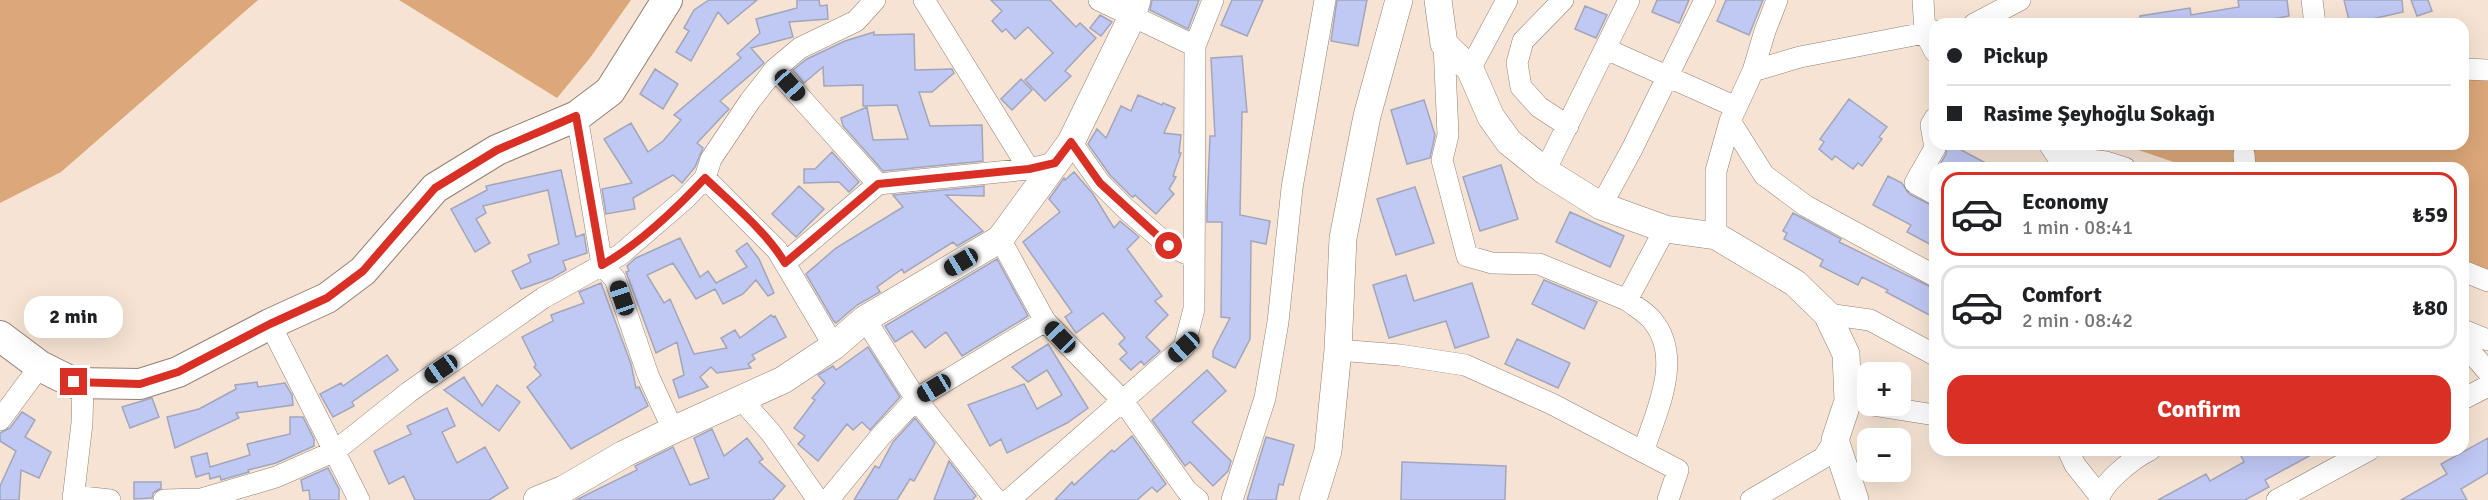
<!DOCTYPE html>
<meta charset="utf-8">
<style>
:root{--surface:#fff;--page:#f6f6f6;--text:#202124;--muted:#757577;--line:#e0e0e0;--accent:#d93025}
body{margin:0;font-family:Signika,sans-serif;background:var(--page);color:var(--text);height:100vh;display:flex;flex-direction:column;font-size:22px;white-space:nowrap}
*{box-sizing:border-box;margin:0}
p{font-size:20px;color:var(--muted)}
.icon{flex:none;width:33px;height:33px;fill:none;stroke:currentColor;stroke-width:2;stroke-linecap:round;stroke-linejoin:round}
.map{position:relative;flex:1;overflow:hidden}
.drawer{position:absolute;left:1929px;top:162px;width:540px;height:294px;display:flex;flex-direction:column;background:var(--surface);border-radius:18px;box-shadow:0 6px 24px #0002}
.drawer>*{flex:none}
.hud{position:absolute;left:1929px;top:18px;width:540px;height:132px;border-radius:18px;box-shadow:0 6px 24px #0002;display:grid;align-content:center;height:132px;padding:0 18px;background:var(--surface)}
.buttons{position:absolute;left:1857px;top:362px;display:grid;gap:12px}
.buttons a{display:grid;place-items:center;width:54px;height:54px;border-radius:12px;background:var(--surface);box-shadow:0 6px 24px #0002;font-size:30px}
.end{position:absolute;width:27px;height:27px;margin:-14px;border:8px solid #d93025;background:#fff;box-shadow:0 0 0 3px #fff}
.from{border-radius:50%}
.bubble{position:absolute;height:42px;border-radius:18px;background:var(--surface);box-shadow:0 6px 24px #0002;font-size:20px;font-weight:700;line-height:42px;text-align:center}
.car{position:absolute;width:18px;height:36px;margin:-18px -9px;border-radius:8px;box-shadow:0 0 4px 2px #0007;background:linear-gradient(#222 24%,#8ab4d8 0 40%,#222 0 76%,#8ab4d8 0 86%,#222 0)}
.hud b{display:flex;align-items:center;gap:21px;height:57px;font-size:22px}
.hud b+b{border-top:2px solid var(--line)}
.hud i{width:15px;height:15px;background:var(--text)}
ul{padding:10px 0 0;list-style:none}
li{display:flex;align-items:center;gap:18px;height:84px;margin:0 12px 9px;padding:0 6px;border:3px solid var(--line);border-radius:18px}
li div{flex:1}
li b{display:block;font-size:22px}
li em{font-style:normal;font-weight:700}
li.on{border-color:var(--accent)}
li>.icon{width:54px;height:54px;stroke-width:1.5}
.action{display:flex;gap:12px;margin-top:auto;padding:12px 18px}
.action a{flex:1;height:69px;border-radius:18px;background:var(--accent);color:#fff;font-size:24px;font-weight:700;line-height:69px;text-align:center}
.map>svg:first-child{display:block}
.green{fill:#dca779}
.building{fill:#c0c8f4;stroke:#a2a6ba;stroke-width:1.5}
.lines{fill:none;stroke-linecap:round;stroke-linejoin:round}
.minor-casing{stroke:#938173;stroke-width:22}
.tertiary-casing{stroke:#938173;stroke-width:28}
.secondary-casing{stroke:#938173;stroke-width:32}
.minor{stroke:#fff;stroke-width:21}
.tertiary{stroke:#fff;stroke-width:27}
.secondary{stroke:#fff;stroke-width:30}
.route{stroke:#d93025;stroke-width:8}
</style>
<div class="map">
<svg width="2488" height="500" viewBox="0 0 2488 500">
<rect width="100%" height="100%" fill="#f6e3d3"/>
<path class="green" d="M0,0H258L61,172L0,203Z
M399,0H631L590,58L557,98Z
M2463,77L2488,78V275L2463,264V168H2191L2121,144H2463Z"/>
<path class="building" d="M709,0H757L728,24L718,12L691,61L676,52L689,31L684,28L694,10Z
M797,0H819L820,6L827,5L828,19L789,22L793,37L751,48L764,63L720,101L729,109L697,143L703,148L695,167L682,183L673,175L633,198L635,209L606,214L602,189L632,183L604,139L631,123L648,152L663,141L681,120L674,115L741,58L737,54L760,33L756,19L797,8Z
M991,0H1050L1076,27L1080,23L1096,38L1065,71L1071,76L1045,101L1025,80L1053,53L1028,27L1015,39L1006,29L1002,32L992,21L1002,11Z
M1152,0H1199L1188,29L1150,10Z
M1232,0H1263L1247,36L1221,25Z
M1337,0H1367L1358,46L1331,41Z
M1657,0H1689L1679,23L1652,12Z
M1726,0H1763L1749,35L1717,21Z
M2238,0H2287L2289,16L2246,24H2141L2140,16L2190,8L2191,15L2239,7Z
M2344,0H2402L2403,12L2350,24Z
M2411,0H2428L2432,11L2417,16Z
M1585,6L1607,15L1596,38L1575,29Z
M1100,15L1112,22L1101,36L1090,28Z
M874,32V35L914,34L915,70L952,69L954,73L932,92H919L930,126L982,125L983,161L883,171L843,126L841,118L867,107L873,140L908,139L897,105L863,106V85L824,86L823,67L804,83L793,70L807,59L845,41Z
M1242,56L1247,112H1242L1240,215L1270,221L1266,244L1251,241L1250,339L1235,368L1213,357V351L1230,318L1221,317L1222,222H1207V208L1210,136H1215L1211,58Z
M655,69L678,84L663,109L640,94Z
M1021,79L1032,90L1012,110L1001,99Z
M1138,95L1162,105L1163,103L1175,108L1164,133L1181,135L1179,153H1181L1173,176L1176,177L1169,189L1174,194L1156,214L1135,195L1133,197L1131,196L1110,175L1088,144L1097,129L1106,138L1121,106L1131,111Z
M1849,99L1887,127L1879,137L1882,139L1862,166L1858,163L1853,169L1835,156L1832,160L1819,149L1824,142L1820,139Z
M1424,100L1435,135L1430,158L1407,164L1391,110Z
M1947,144H1950L1995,168H1938L1946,154Z
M832,152L859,182L849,192L839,182L804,183V169H815Z
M1501,165L1518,219L1480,231L1463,177Z
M561,170L576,237L584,234L587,253L563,261L566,270L552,278L521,289L512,271L531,262L528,255L559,244L548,190L483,206L486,213L476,219L490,243L475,252L451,209L487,190L486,186Z
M1074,172L1093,194L1114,228L1120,221L1139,237L1127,249L1162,296L1155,301L1168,315L1146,337L1160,351L1144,365L1141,361L1131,370L1120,359L1127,353L1119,344L1125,338L1103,313L1076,333L1065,317L1072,312L1023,242L1060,212L1049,199L1064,178L1065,180Z
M1888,176L1902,183L1909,194L1935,207V247L1907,232L1911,225L1873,205Z
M799,186L824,209L796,237L772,214Z
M984,186V196L946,195L983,231L957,246L953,242L904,273L902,269L877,287L880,292L857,305L836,323L833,320L806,274L836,248L903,207L893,195Z
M1415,187L1434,243L1396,255L1377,199Z
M1570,212L1624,236L1610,267L1556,242Z
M1793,213L1841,239L1839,242L1935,289V318L1886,292L1888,290L1862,277L1858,285L1820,266L1823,260L1784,239L1787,233L1783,231Z
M680,238L700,277L708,271L716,283L747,267L736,251L747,243L759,259L774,293L768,296L756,280L743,294L723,304L715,289L696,299L673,263L647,275L664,303L670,299L694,354L727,348L721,338L735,330L740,338L771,315L773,317L775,316L786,337L752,355L755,359L748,364L751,368L717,373L711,367L700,377L708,387L679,398L673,380L684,375L677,342L656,353L626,272L629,271L627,266L636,258Z
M997,259L1028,316L962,356L946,332L925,348L912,331L895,342L885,326Z
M1406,275L1414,301L1472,283L1489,337L1455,348L1446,321L1389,338L1373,285Z
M1544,280L1597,302L1584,329L1532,304Z
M601,283L631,364L636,388L639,387L648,406L571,449L527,387L541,375L534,367L536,365L522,337L553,321L551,315L584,303L579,292Z
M1517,339L1570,363L1558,388L1505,364Z
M1048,344L1088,408L1067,423L1007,453L1001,439L990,446L968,405L1024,384L1037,409L1062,395L1047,370L1028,382L1012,367Z
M868,347L900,397L870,430L862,422L853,430L847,424L818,461L798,444L805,436L794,428L815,400L812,398L825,383L818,375L833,366L836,370Z
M387,355L398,370L352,402L354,406L333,417L320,394L341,383L343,386Z
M1207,370L1226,391L1192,422L1231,461L1228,471L1213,486L1190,462L1185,466L1152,420Z
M464,377L482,406L497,385L520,402L499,431L444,390Z
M257,382L258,387L285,383L292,395L293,405L236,413L239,418L175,448L167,417L199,409L236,389L235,385Z
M152,398L159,417L130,428L122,407Z
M447,408L455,426L442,432L457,463L485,447L508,488L489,500H415L404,476L389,484L374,451L411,434L407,426Z
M22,412L35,420L25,437L51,452L39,478L21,470L19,500H0V486L16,451L0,441V433L10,428Z
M290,417H303L314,439V446L276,463L248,470L249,472L221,480L220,476L210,479L209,473L196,477L191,457L207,453L210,467L250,455L247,444L290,434Z
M915,418L935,443L914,481L910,479L897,500H854L875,466L879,468L893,442Z
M712,429L724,456L747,438L763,459L759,462L785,486L773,500H576L637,470L635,466L673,447L690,485L709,478L694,438Z
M1132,436L1166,484L1157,492L1152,487L1137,500H1055L1072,482L1074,485L1112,450L1114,452Z
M1266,437L1294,445L1283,485L1279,484L1276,500H1247Z
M2488,438V473L2461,489L2467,500H2401L2447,474L2441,464Z
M2248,450H2320L2265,480L2269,487L2245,500H2158L2206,474L2210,481L2244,462L2240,454Z
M949,461L976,496L972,500H934Z
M1402,462L1506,466L1505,500H1401Z
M328,468L339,489V500H310L309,490L303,491L301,480Z
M134,482H161V488L153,493L152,498L134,499Z"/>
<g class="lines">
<g class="minor-casing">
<path id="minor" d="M924,0L1029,169
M1099,0L1195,46
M1563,0L1523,41L1517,63L1521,87L1539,107L1568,126
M1923,0L1925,33L1935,52
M2312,0L2315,24
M1974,24L2020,0
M1444,44L1448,135L1442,160L1467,256L1492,263L1539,264L1627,300
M1606,49L1736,107
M775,69L878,184
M1470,69L1507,0
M2463,69L2488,70
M1753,71L1765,31L1777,0
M577,116L602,265L615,279L648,375L673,430
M1935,118L1931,125L1935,148L1915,183L1935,194
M1730,121L1764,175L1806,206L1935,276
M1071,142L1100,183L1125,208L1169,246L1194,257
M2049,144L2057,156L2106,162L2125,168
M2244,154L2245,168
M1545,171L1629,0
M705,178L777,250L834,346
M1601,206L1632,149L1705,0
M1716,236V171L1730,121L1753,71L1800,57L1935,31
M1000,239L1045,321L1123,401L1187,491L1198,500
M785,263L878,184L1029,169L1055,163
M2463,271L2488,281
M1827,314L1870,320L1935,355
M865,319L916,399L996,500
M270,324L359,500
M2463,330L2488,340
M2463,343L2488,372
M1338,350L1400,355L1465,365L1552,404L1678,470L1668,500
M741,399L771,433L818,500
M2463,399L2488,386
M1872,405L1935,415
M0,420L40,366
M2068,450L2075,465L2099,495
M1643,452C1656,412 1684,358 1652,320C1646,312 1634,306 1627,300L1665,229
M73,496L110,500
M73,500L82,423L83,383
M164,500L201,499L276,477L335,451L409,392L543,298L620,255L686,198L705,178L711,159L750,101L775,69L800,48L856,21L875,0
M828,500L880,437L916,399L1045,321
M1009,500L1184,347L1194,309L1195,46L1213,0
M1232,500L1265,398L1278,322L1292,188L1325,0
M1751,500L1823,458L1835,440
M2099,500C2100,484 2135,457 2150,450
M2277,500L2369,450"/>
</g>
<g class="tertiary-casing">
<path id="tertiary" d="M1438,0L1444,44L1470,69L1491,117L1509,142L1545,171L1601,206L1665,229L1716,236L1795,283L1827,314L1846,354L1848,401L1835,440L1855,500
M537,500L564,489L624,454L673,430L783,380L834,346L865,319L1000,239L1071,142L1132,17L1137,0
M1313,500L1328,451L1338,350L1343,238L1367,116L1399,0"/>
</g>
<g class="secondary-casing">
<path id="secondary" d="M0,336L40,366L74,383L140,384L178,372L270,324L327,298L363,271L435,188L497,150L577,116L610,91L667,0"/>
</g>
<use href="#minor" class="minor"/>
<use href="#tertiary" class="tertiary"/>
<use href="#secondary" class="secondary"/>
</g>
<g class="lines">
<path class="route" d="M74,382L140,384L178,372L270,324L327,298L363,271L435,188L497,150L576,116L602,265C640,244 675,210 705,178C732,204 765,230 785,263L878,184L1029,169L1055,163L1071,142L1100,183L1169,246"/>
</g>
</svg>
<div class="buttons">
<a>+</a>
<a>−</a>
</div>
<i class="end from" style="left:1169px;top:246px"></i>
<i class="end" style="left:74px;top:382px"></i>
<div class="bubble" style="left:24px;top:296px;width:99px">2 min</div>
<i class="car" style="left:790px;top:85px;rotate:138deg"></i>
<i class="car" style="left:961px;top:262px;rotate:239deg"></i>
<i class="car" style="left:622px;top:298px;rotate:341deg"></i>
<i class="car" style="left:1060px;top:337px;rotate:316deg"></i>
<i class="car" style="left:1184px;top:347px;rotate:227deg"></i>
<i class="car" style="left:441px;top:369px;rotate:235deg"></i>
<i class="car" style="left:934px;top:388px;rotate:239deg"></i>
<div class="hud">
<b><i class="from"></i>Pickup</b>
<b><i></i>Rasime Şeyhoğlu Sokağı</b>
</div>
<section class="drawer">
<ul>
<li class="on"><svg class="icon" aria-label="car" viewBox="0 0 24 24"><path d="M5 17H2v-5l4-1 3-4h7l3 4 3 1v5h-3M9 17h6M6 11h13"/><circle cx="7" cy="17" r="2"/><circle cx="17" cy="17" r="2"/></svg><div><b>Economy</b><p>1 min · 08:41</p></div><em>₺59</em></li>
<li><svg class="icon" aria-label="car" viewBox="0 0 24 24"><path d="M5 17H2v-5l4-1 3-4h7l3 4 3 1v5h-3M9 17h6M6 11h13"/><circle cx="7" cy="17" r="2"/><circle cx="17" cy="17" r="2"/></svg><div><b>Comfort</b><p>2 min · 08:42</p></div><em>₺80</em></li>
</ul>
<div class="action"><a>Confirm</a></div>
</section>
</div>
